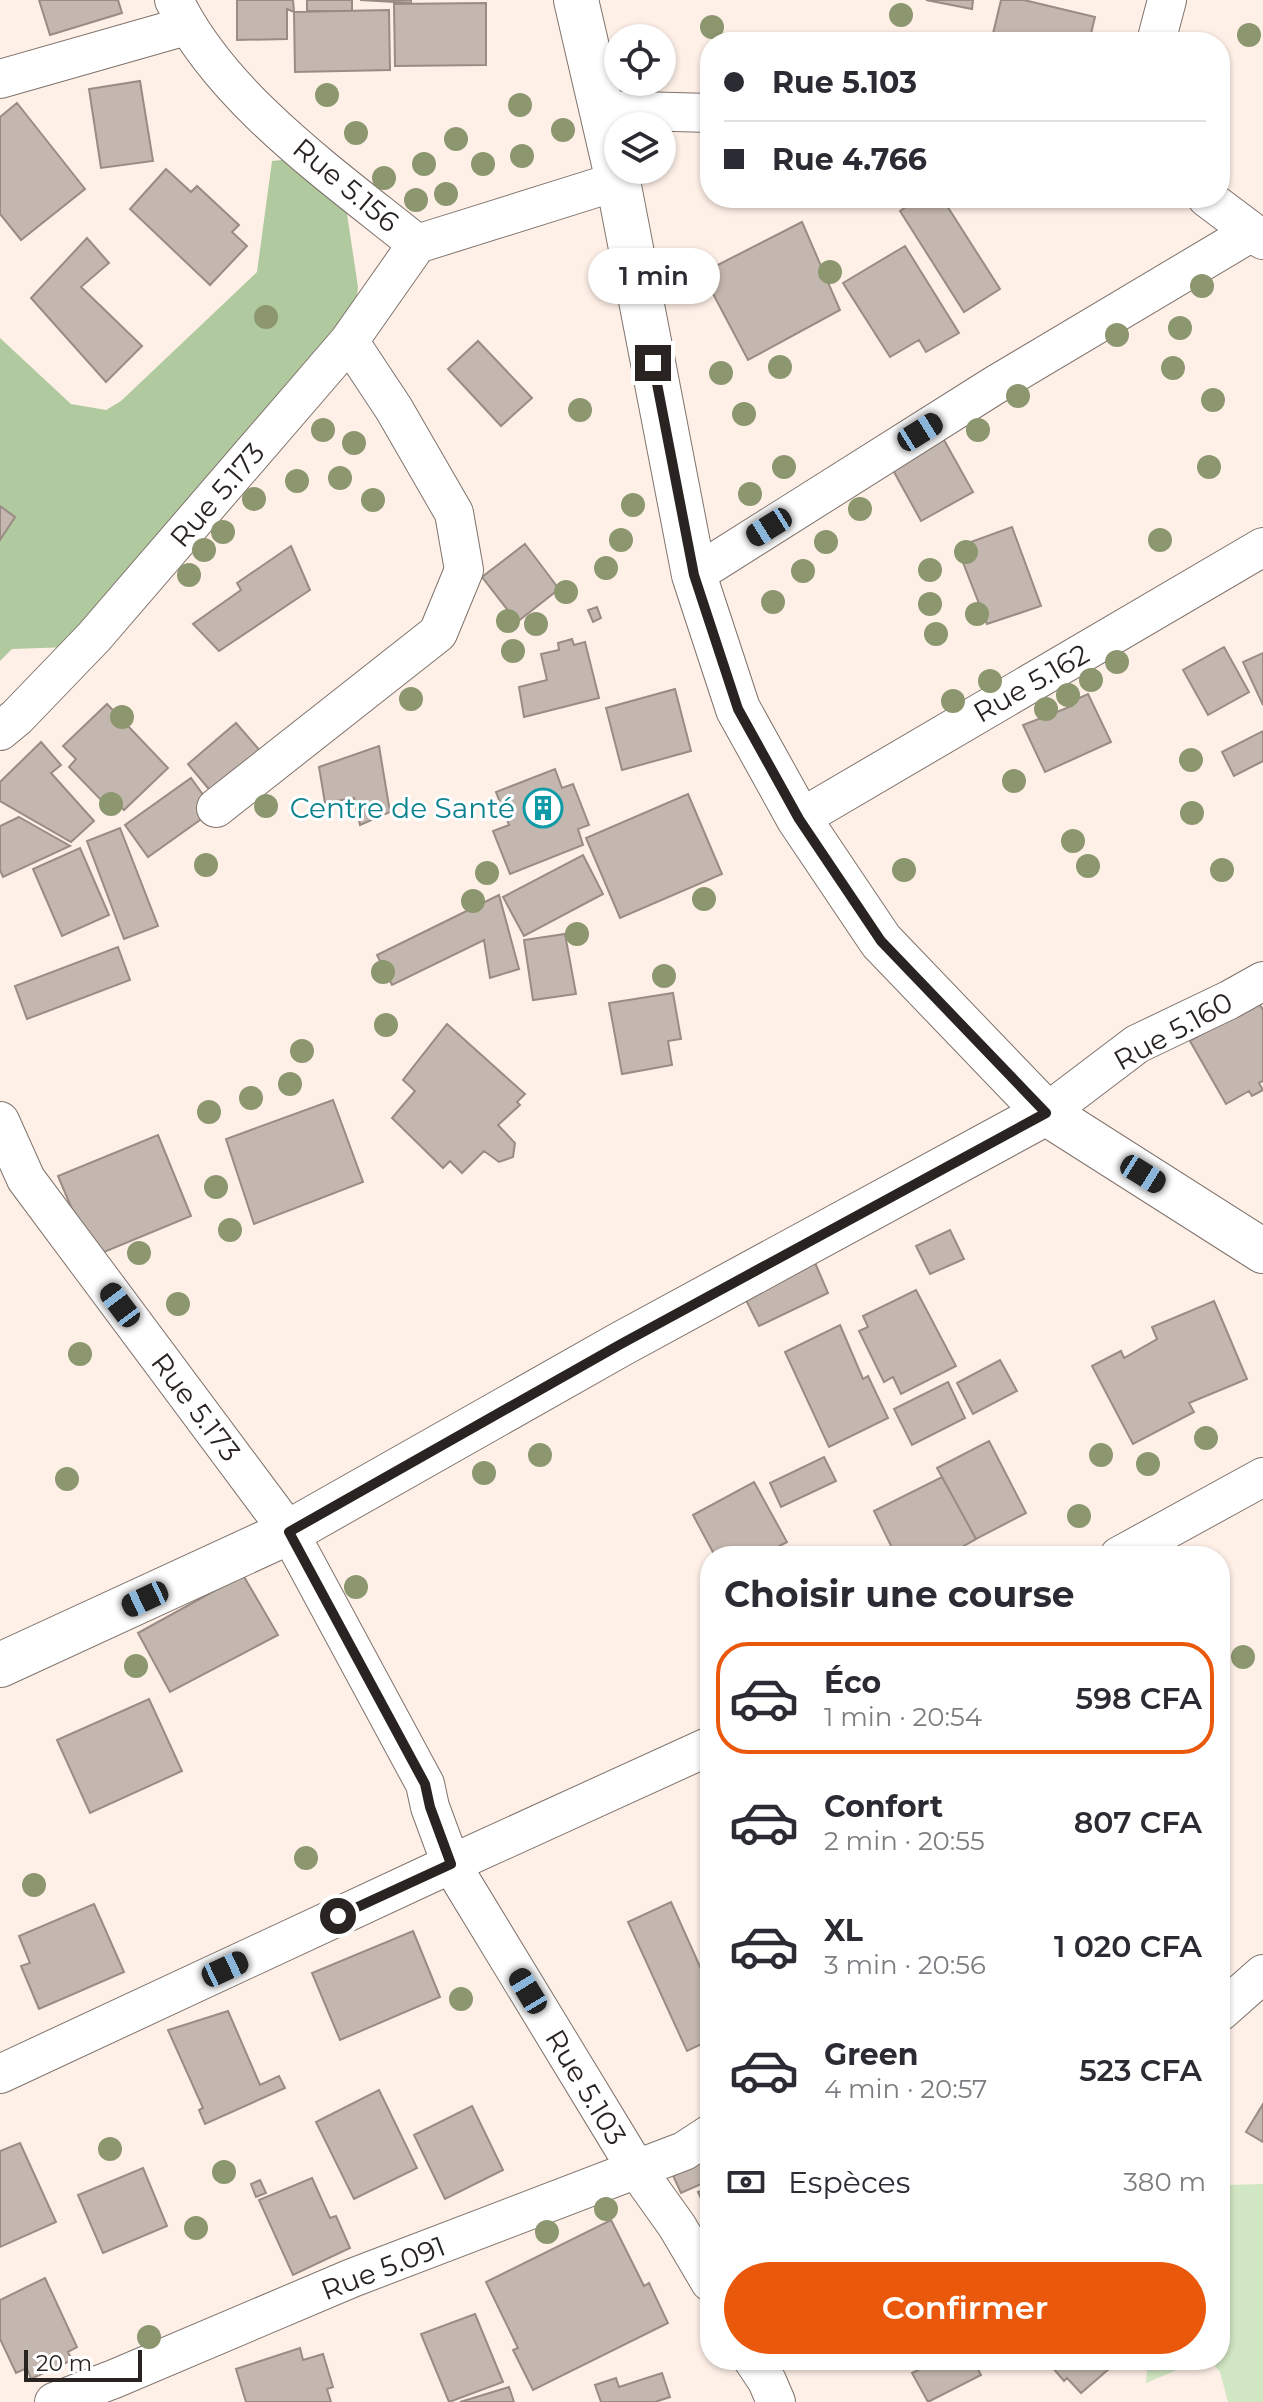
<!DOCTYPE html>
<html lang="fr">
<meta charset="utf-8">
<style>
:root{--surface:#fff;--page:#f2f2f3;--text:#2b2b33;--muted:#7c7c81;--line:#e1e1e2;--accent:#ea580c}
body{margin:0;font-family:Montserrat,sans-serif;background:var(--page);color:var(--text);height:100vh;display:flex;flex-direction:column;font-size:30px;white-space:nowrap}
*{box-sizing:border-box;margin:0}
p{font-size:26px;color:var(--muted)}
.icon{flex:none;width:44px;height:44px;fill:none;stroke:currentColor;stroke-width:2;stroke-linecap:round;stroke-linejoin:round}
.map{position:relative;flex:1;overflow:hidden}
.drawer{position:absolute;left:700px;top:1546px;width:530px;height:824px;display:flex;flex-direction:column;background:var(--surface);border-radius:32px;box-shadow:0 2px 6px #0004}
.drawer>*{flex:none}
.top-card{position:absolute;left:700px;top:32px;width:530px;height:176px;border-radius:32px;box-shadow:0 2px 6px #0004;display:grid;align-content:center;height:176px;padding:0 24px;background:var(--surface)}
.buttons{position:absolute;left:604px;top:24px;display:grid;gap:16px}
.buttons a{display:grid;place-items:center;width:72px;height:72px;border-radius:50%;background:var(--surface);box-shadow:0 2px 6px #0004;font-size:40px}
.scale{position:absolute;left:24px;bottom:20px;width:118px;box-sizing:border-box;padding-left:8px;border:4px solid #292421;border-top:0;font-size:22px;line-height:28px;white-space:nowrap;color:#292421;-webkit-text-stroke:6px #fff;paint-order:stroke}
.end{position:absolute;width:36px;height:36px;margin:-18px;border:10px solid #292421;background:#fff;box-shadow:0 0 0 4px #fff}
.from{border-radius:50%}
.bubble{position:absolute;height:56px;border-radius:28px;background:var(--surface);box-shadow:0 2px 6px #0004;font-size:26px;font-weight:600;line-height:56px;text-align:center}
.car{position:absolute;width:24px;height:48px;margin:-24px -12px;border-radius:10px;box-shadow:0 0 6px 2px #0007;background:linear-gradient(#222 24%,#8ab4d8 0 40%,#222 0 76%,#8ab4d8 0 86%,#222 0)}
.top-card b{display:flex;align-items:center;gap:28px;height:76px;font-size:30px}
.top-card b+b{border-top:2px solid var(--line)}
.top-card i{width:20px;height:20px;background:var(--text)}
ul{padding:0;list-style:none}
li{display:flex;align-items:center;gap:24px;height:112px;margin:0 16px 12px;padding:0 8px;border:4px solid transparent;border-radius:32px}
li div{flex:1}
li b{display:block;font-size:30px}
li em{font-style:normal;font-weight:600}
li.selected{border-color:var(--accent)}
li>.icon{width:72px;height:72px;stroke-width:1.5}
h2{padding:0 24px;font-size:36px;line-height:96px}
.pay{display:flex;align-items:center;gap:20px;height:88px;padding:0 24px;font-size:30px}
.pay p{margin-inline-start:auto}
.button{display:flex;gap:16px;margin-top:auto;padding:16px 24px}
.button a{flex:1;height:92px;border-radius:48px;background:var(--accent);color:#fff;font-size:32px;font-weight:600;line-height:92px;text-align:center}
.map>svg:first-child{display:block}
.green{fill:#d1e6c2}
.forest{fill:#b0c99e}
.building{fill:#c4b7af;stroke:#998c85;stroke-width:2}
.lines{fill:none;stroke-linecap:round;stroke-linejoin:round}
.street-casing{stroke:#7f736c;stroke-width:40}
.secondary-casing{stroke:#7f736c;stroke-width:46}
.street{stroke:#fff;stroke-width:38}
.secondary{stroke:#fff;stroke-width:44}
.tree{fill:#8c966f}
.route{stroke:#292421;stroke-width:10}
.labels{text-anchor:middle;dominant-baseline:central;stroke-width:6;stroke-linejoin:round;paint-order:stroke}
.street-label{font-size:28px;fill:#292421;stroke:#fff}
.culture-label{font-size:28px;fill:#0d838f;stroke:#fff;text-anchor:end}
</style>
<div class="map">
<svg width="1263" height="2402" viewBox="0 0 1263 2402">
<rect width="100%" height="100%" fill="#fef0e7"/>
<path class="green" d="M1220,2165L1229,2185L1263,2184V2402H1228L1220,2372L1210,2360H1220Z
M1148,2360H1201L1146,2383Z"/>
<path class="forest" d="M309,157L344,194L358,287L356,304L71,647L12,649L0,661V338L71,404L106,410L121,401L257,272L272,161Z"/>
<path class="building" d="M39,0H118L122,13L50,35Z
M237,0H293L294,12L287,9V39L237,40Z
M307,0H352V11H307Z
M360,0H411V3Z
M926,0H973L972,9Z
M1001,0H1024L1095,17L1089,42H991Z
M486,3V65L395,66L394,4Z
M389,10L390,70L295,72L294,12Z
M140,81L153,161L101,168L89,89Z
M17,103L85,189L21,240L0,214V117Z
M166,169L191,192L197,186L239,225L232,232L247,246L210,285L130,209Z
M919,198H942L1000,289L964,312L900,211Z
M802,222L840,310L748,360L702,273Z
M87,238L109,263L81,287L142,346L106,382L31,298Z
M905,246L959,333L926,352L919,340L890,357L843,283Z
M478,341L532,398L501,426L448,369Z
M939,431L973,492L921,521L888,461Z
M0,506L15,517L0,540Z
M1012,527L1041,606L987,624L957,547Z
M525,544L559,589L517,622L482,577Z
M291,546L310,590L219,651L193,624L241,590L237,583Z
M597,607L601,618L593,622L588,610Z
M572,639L574,645L585,642L599,698L524,717L519,687L547,680L541,654L559,650L558,643Z
M1224,647L1249,692L1208,715L1183,670Z
M1263,653V705L1243,662Z
M675,689L691,751L622,770L606,708Z
M1088,694L1111,742L1045,772L1023,725L1072,706L1070,702Z
M107,704L168,768L124,810L108,794L101,800L69,767L76,759L63,746Z
M236,723L262,753L213,794L188,764Z
M1263,731V761L1234,776L1222,752Z
M41,742L61,765L51,773L94,821L71,842L0,801V782Z
M379,746L390,812L360,825L354,798L325,803L319,767Z
M555,769L562,788L573,784L589,825L578,829L583,845L510,874L493,831L509,825L496,792Z
M191,778L214,810L148,857L125,825Z
M688,794L722,874L620,918L586,838Z
M19,817L70,846L3,877L0,870V826Z
M120,828L158,926L124,939L87,841Z
M80,848L109,915L62,936L33,869Z
M583,855L603,894L524,936L503,897Z
M499,895L519,969L490,978L484,940L392,985L377,955Z
M565,934L576,994L533,1000L524,940Z
M118,947L130,980L27,1019L15,986Z
M673,993L681,1039L668,1041L672,1065L622,1074L609,1003Z
M1254,995L1263,1010V1081L1259,1083L1263,1090L1252,1096L1249,1091L1226,1104L1190,1041L1232,1017Z
M447,1024L525,1094L517,1102L520,1105L498,1125L515,1143L513,1157L499,1162L484,1151L462,1173L450,1161L443,1168L392,1118L415,1091L403,1080Z
M333,1100L363,1182L254,1224L226,1139Z
M158,1135L191,1216L92,1257L58,1176Z
M950,1230L964,1259L930,1274L916,1246Z
M813,1258L828,1293L759,1326L741,1290Z
M916,1290L956,1366L901,1394L893,1377L884,1382L859,1331L868,1327L863,1316Z
M1214,1301L1247,1379L1189,1403L1194,1412L1133,1444L1092,1366L1121,1351L1124,1358L1157,1339L1152,1327Z
M840,1325L863,1379L868,1376L888,1418L829,1447L785,1352Z
M1000,1360L1017,1391L973,1414L957,1383Z
M948,1382L965,1418L912,1445L894,1409Z
M989,1441L1026,1513L976,1539L937,1468Z
M824,1457L836,1481L781,1507L770,1483Z
M942,1477L976,1539L946,1556L941,1549L927,1556H896L874,1511Z
M754,1482L787,1542L761,1556H715L693,1515Z
M243,1575L278,1635L170,1692L138,1633Z
M149,1699L182,1771L90,1813L57,1740Z
M671,1902L710,1989V2040L687,2051L628,1922Z
M94,1904L124,1972L39,2009L21,1966L30,1963L19,1936Z
M413,1931L440,1997L340,2040L312,1973Z
M228,2011L260,2085L279,2076L285,2088L205,2124L199,2110L203,2108L168,2030Z
M379,2090L417,2168L354,2199L316,2122Z
M1263,2104V2142L1246,2132Z
M472,2106L503,2170L445,2199L414,2135Z
M710,2124V2180L681,2193L660,2147Z
M20,2143L56,2222L0,2247V2151Z
M143,2168L167,2226L103,2253L78,2195Z
M312,2178L330,2218L336,2216L350,2248L293,2275L259,2200Z
M260,2180L266,2193L256,2197L251,2184Z
M710,2187V2217L698,2192Z
M611,2220L644,2286L649,2283L668,2323L533,2390L513,2350L518,2348L486,2282Z
M45,2278L77,2347L68,2352L72,2360L31,2379L27,2368L16,2373L0,2339V2300Z
M475,2314L503,2382L449,2402L421,2334Z
M300,2348L303,2360L323,2354L333,2387L327,2389L331,2402H246L236,2369Z
M938,2360H973L981,2375L928,2402L912,2373Z
M1046,2360H1115L1117,2362L1081,2393L1067,2378L1064,2381Z
M662,2373L670,2397L655,2402H601L595,2385L616,2378L619,2387Z
M509,2387L514,2402H460Z"/>
<g class="lines">
<g class="street-casing">
<path id="street" d="M174,0C221,98 333,176 417,244
M1156,42L1167,0
M0,79L186,26
M603,110L710,113
M1207,198L1263,240
M417,244L618,181
M694,575L995,385L1252,232
M0,731L17,717L94,637L349,341L417,244
M216,808L438,633L464,570L454,513L394,409L349,341
M799,819L1263,547
M1046,1113L1137,1044L1229,1000L1263,981
M0,1121L26,1179L289,1532L425,1784L430,1807L451,1864L710,1746
M1119,1556L1263,1477
M1220,2012L1263,1974
M0,2074L451,1864L637,2170L677,2226L710,2282
M753,2360L767,2381L776,2402
M54,2402L114,2379L352,2278L684,2151L710,2134"/>
</g>
<g class="secondary-casing">
<path id="secondary" d="M576,0L618,181L694,575L738,709L799,819L881,941L1046,1113L1263,1251
M0,1665L289,1532L621,1344L1046,1113"/>
</g>
<use href="#street" class="street"/>
<use href="#secondary" class="secondary"/>
</g>
<g class="tree">
<circle cx="901" cy="15" r="12"/>
<circle cx="712" cy="27" r="12"/>
<circle cx="1249" cy="35" r="12"/>
<circle cx="327" cy="95" r="12"/>
<circle cx="520" cy="105" r="12"/>
<circle cx="563" cy="130" r="12"/>
<circle cx="356" cy="133" r="12"/>
<circle cx="456" cy="139" r="12"/>
<circle cx="522" cy="156" r="12"/>
<circle cx="424" cy="164" r="12"/>
<circle cx="483" cy="164" r="12"/>
<circle cx="384" cy="178" r="12"/>
<circle cx="446" cy="194" r="12"/>
<circle cx="416" cy="200" r="12"/>
<circle cx="830" cy="272" r="12"/>
<circle cx="1202" cy="286" r="12"/>
<circle cx="266" cy="317" r="12"/>
<circle cx="1180" cy="328" r="12"/>
<circle cx="1117" cy="335" r="12"/>
<circle cx="780" cy="367" r="12"/>
<circle cx="1173" cy="368" r="12"/>
<circle cx="721" cy="373" r="12"/>
<circle cx="1018" cy="396" r="12"/>
<circle cx="1213" cy="400" r="12"/>
<circle cx="580" cy="410" r="12"/>
<circle cx="744" cy="414" r="12"/>
<circle cx="323" cy="430" r="12"/>
<circle cx="978" cy="430" r="12"/>
<circle cx="354" cy="443" r="12"/>
<circle cx="784" cy="467" r="12"/>
<circle cx="1209" cy="467" r="12"/>
<circle cx="340" cy="478" r="12"/>
<circle cx="297" cy="481" r="12"/>
<circle cx="750" cy="494" r="12"/>
<circle cx="254" cy="499" r="12"/>
<circle cx="373" cy="500" r="12"/>
<circle cx="633" cy="505" r="12"/>
<circle cx="860" cy="509" r="12"/>
<circle cx="223" cy="532" r="12"/>
<circle cx="621" cy="540" r="12"/>
<circle cx="1160" cy="540" r="12"/>
<circle cx="826" cy="542" r="12"/>
<circle cx="204" cy="550" r="12"/>
<circle cx="966" cy="552" r="12"/>
<circle cx="606" cy="568" r="12"/>
<circle cx="930" cy="570" r="12"/>
<circle cx="803" cy="571" r="12"/>
<circle cx="189" cy="575" r="12"/>
<circle cx="566" cy="592" r="12"/>
<circle cx="773" cy="602" r="12"/>
<circle cx="930" cy="604" r="12"/>
<circle cx="977" cy="614" r="12"/>
<circle cx="508" cy="621" r="12"/>
<circle cx="536" cy="624" r="12"/>
<circle cx="936" cy="634" r="12"/>
<circle cx="513" cy="651" r="12"/>
<circle cx="1117" cy="662" r="12"/>
<circle cx="1091" cy="680" r="12"/>
<circle cx="990" cy="681" r="12"/>
<circle cx="1068" cy="695" r="12"/>
<circle cx="411" cy="699" r="12"/>
<circle cx="953" cy="701" r="12"/>
<circle cx="1046" cy="709" r="12"/>
<circle cx="122" cy="717" r="12"/>
<circle cx="1191" cy="760" r="12"/>
<circle cx="1014" cy="781" r="12"/>
<circle cx="111" cy="804" r="12"/>
<circle cx="266" cy="806" r="12"/>
<circle cx="1192" cy="813" r="12"/>
<circle cx="1073" cy="841" r="12"/>
<circle cx="206" cy="865" r="12"/>
<circle cx="1088" cy="866" r="12"/>
<circle cx="904" cy="870" r="12"/>
<circle cx="1222" cy="870" r="12"/>
<circle cx="487" cy="873" r="12"/>
<circle cx="704" cy="899" r="12"/>
<circle cx="473" cy="901" r="12"/>
<circle cx="577" cy="934" r="12"/>
<circle cx="383" cy="972" r="12"/>
<circle cx="664" cy="976" r="12"/>
<circle cx="386" cy="1025" r="12"/>
<circle cx="302" cy="1051" r="12"/>
<circle cx="290" cy="1084" r="12"/>
<circle cx="251" cy="1098" r="12"/>
<circle cx="209" cy="1112" r="12"/>
<circle cx="216" cy="1187" r="12"/>
<circle cx="230" cy="1230" r="12"/>
<circle cx="139" cy="1253" r="12"/>
<circle cx="178" cy="1304" r="12"/>
<circle cx="80" cy="1354" r="12"/>
<circle cx="1206" cy="1438" r="12"/>
<circle cx="540" cy="1455" r="12"/>
<circle cx="1101" cy="1455" r="12"/>
<circle cx="1148" cy="1464" r="12"/>
<circle cx="484" cy="1473" r="12"/>
<circle cx="67" cy="1479" r="12"/>
<circle cx="1079" cy="1516" r="12"/>
<circle cx="356" cy="1587" r="12"/>
<circle cx="1243" cy="1657" r="12"/>
<circle cx="136" cy="1666" r="12"/>
<circle cx="306" cy="1858" r="12"/>
<circle cx="34" cy="1885" r="12"/>
<circle cx="461" cy="1999" r="12"/>
<circle cx="110" cy="2149" r="12"/>
<circle cx="224" cy="2172" r="12"/>
<circle cx="606" cy="2209" r="12"/>
<circle cx="196" cy="2228" r="12"/>
<circle cx="547" cy="2232" r="12"/>
<circle cx="149" cy="2337" r="12"/>
</g>
<g class="lines">
<path class="route" d="M338,1916L451,1864L430,1807L425,1784L289,1532L621,1344L1046,1113L881,941L799,819L738,709L694,575L653,363"/>
</g>
<defs>
<g id="building-ring" transform="scale(2)"><circle r="9.5" fill="#fff" stroke="#0f9aa8" stroke-width="1.5"/><path d="M-4-6H4V6H1V3H-1V6H-4ZM-2.5-4.3h1.7v1.8h-1.7ZM.8-4.3h1.7v1.8H.8ZM-2.5-1h1.7V.8h-1.7ZM.8-1h1.7V.8H.8Z" fill="#0f9aa8"/></g>
</defs>
<g fill-rule="evenodd">
<use href="#building-ring" x="543" y="808"/>
</g>
<g class="labels">
<g class="street-label">
<text transform="translate(346 185) rotate(40)">Rue 5.156</text>
<text transform="translate(217 495) rotate(-49)">Rue 5.173</text>
<text transform="translate(1031 683) rotate(-30)">Rue 5.162</text>
<text transform="translate(1173 1031) rotate(-29)">Rue 5.160</text>
<text transform="translate(196 1407) rotate(53)">Rue 5.173</text>
<text transform="translate(586 2087) rotate(59)">Rue 5.103</text>
<text transform="translate(383 2268) rotate(-21)">Rue 5.091</text>
</g>
<g class="culture-label">
<text x="515" y="808">Centre de Santé</text>
</g>
</g>
</svg>
<div class="buttons">
<a><svg class="icon" aria-label="locate" viewBox="0 0 24 24"><circle cx="12" cy="12" r="6"/><path d="M12 2v4M12 18v4M2 12h4M18 12h4"/></svg></a>
<a><svg class="icon" aria-label="layers" viewBox="0 0 24 24"><path d="M12 4l9 5-9 5-9-5zM3 14l9 5 9-5"/></svg></a>
</div>
<div class="scale">20 m</div>
<i class="end from" style="left:338px;top:1916px"></i>
<i class="end" style="left:653px;top:363px"></i>
<div class="bubble" style="left:588px;top:248px;width:132px">1 min</div>
<i class="car" style="left:920px;top:432px;rotate:58deg"></i>
<i class="car" style="left:769px;top:527px;rotate:238deg"></i>
<i class="car" style="left:1143px;top:1174px;rotate:122deg"></i>
<i class="car" style="left:120px;top:1305px;rotate:323deg"></i>
<i class="car" style="left:145px;top:1599px;rotate:245deg"></i>
<i class="car" style="left:225px;top:1969px;rotate:65deg"></i>
<i class="car" style="left:528px;top:1991px;rotate:329deg"></i>
<div class="top-card">
<b><i class="from"></i>Rue 5.103</b>
<b><i></i>Rue 4.766</b>
</div>
<section class="drawer">
<h2>Choisir une course</h2>
<ul>
<li class="selected"><svg class="icon" aria-label="car" viewBox="0 0 24 24"><path d="M5 17H2v-5l4-1 3-4h7l3 4 3 1v5h-3M9 17h6M6 11h13"/><circle cx="7" cy="17" r="2"/><circle cx="17" cy="17" r="2"/></svg><div><b>Éco</b><p>1 min · 20:54</p></div><em>598 CFA</em></li>
<li><svg class="icon" aria-label="car" viewBox="0 0 24 24"><path d="M5 17H2v-5l4-1 3-4h7l3 4 3 1v5h-3M9 17h6M6 11h13"/><circle cx="7" cy="17" r="2"/><circle cx="17" cy="17" r="2"/></svg><div><b>Confort</b><p>2 min · 20:55</p></div><em>807 CFA</em></li>
<li><svg class="icon" aria-label="car" viewBox="0 0 24 24"><path d="M5 17H2v-5l4-1 3-4h7l3 4 3 1v5h-3M9 17h6M6 11h13"/><circle cx="7" cy="17" r="2"/><circle cx="17" cy="17" r="2"/></svg><div><b>XL</b><p>3 min · 20:56</p></div><em>1 020 CFA</em></li>
<li><svg class="icon" aria-label="car" viewBox="0 0 24 24"><path d="M5 17H2v-5l4-1 3-4h7l3 4 3 1v5h-3M9 17h6M6 11h13"/><circle cx="7" cy="17" r="2"/><circle cx="17" cy="17" r="2"/></svg><div><b>Green</b><p>4 min · 20:57</p></div><em>523 CFA</em></li>
</ul>
<div class="pay"><svg class="icon" aria-label="cash" viewBox="0 0 24 24"><path d="M3 7h18v10H3z"/><circle cx="12" cy="12" r="2"/></svg>Espèces<p>380 m</p></div>
<div class="button"><a>Confirmer</a></div>
</section>
</div>
